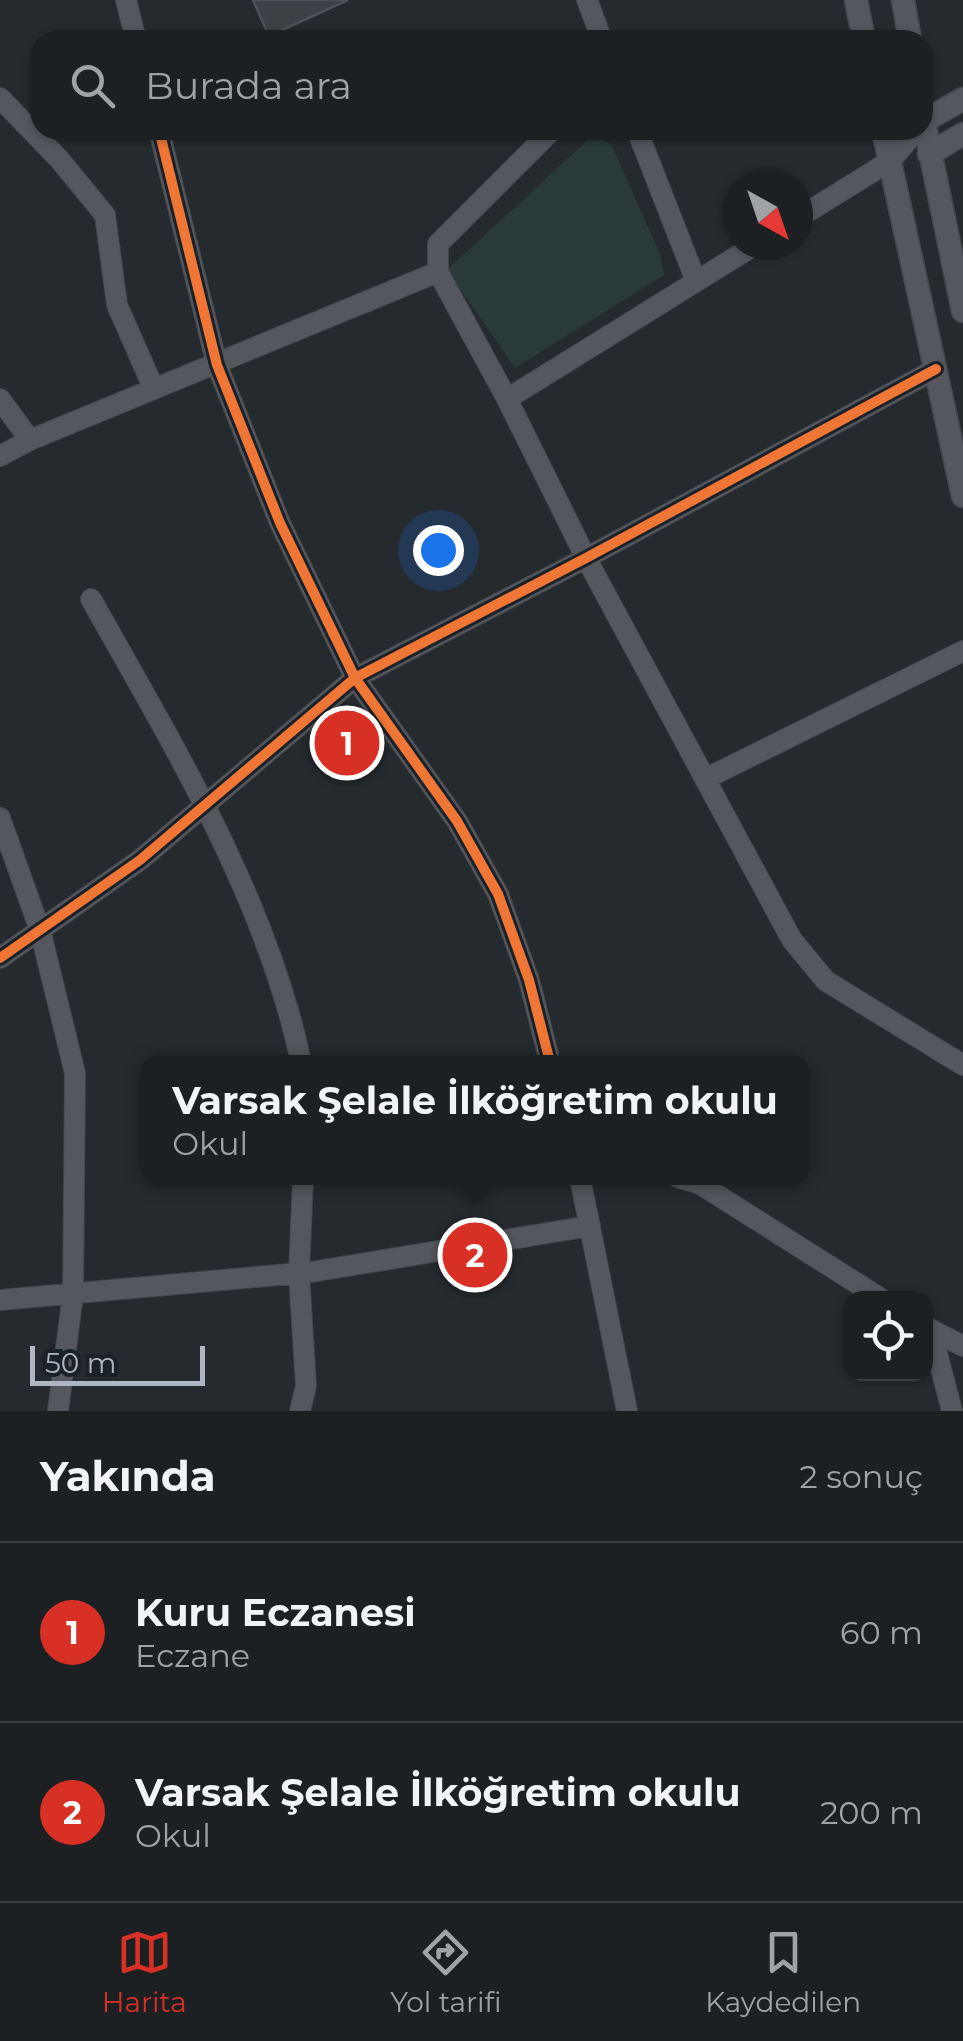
<!DOCTYPE html>
<html lang="tr">
<head>
<meta charset="utf-8">
<style>
	:root { --surface:#1c2023; --page:#292d30; --text:#f1f3f6; --muted:#a0a3a6; --line:#3a3e41; --accent:#d93025 }
	body { margin:0; font-family:Montserrat,sans-serif; background:var(--page); color:var(--text) }
	.controls { position:absolute; right:30px; bottom:30px; display:grid; overflow:hidden; border-radius:20px; box-shadow:0 2px 8px #0004 }
	.controls button { width:90px; height:90px; display:grid; place-items:center; padding:0; border:0; border-bottom:2px solid var(--line); background:var(--surface); color:var(--text); font:50px sans-serif }
	.compass { position:absolute; left:723px; top:170px; width:90px; height:90px; border-radius:50%; background:var(--surface); box-shadow:0 2px 8px #0004; rotate:140deg }
	.scale { position:absolute; left:30px; bottom:25px; width:175px; box-sizing:border-box; padding-left:10px; border:5px solid #aeb6c1; border-top:0; font-size:28px; line-height:35px; white-space:nowrap; color:#aeb6c1; -webkit-text-stroke:8px #1a2129; paint-order:stroke }
	.you { position:absolute; left:438px; top:550px; width:35px; height:35px; margin:-25px; border:8px solid #fff; border-radius:50%; background:#1a73e8; box-shadow:0 0 0 15px #1a73e833 }
	.badge { display:grid; place-items:center; width:65px; height:65px; border-radius:50%; background:var(--accent); color:#fff; font-size:32px; font-weight:700 }
	.pin { position:absolute; translate:-50% -50%; border:5px solid #fff; box-shadow:0 2px 10px #0006 }
	.popup { position:absolute; left:140px; top:1055px; width:670px; height:130px; box-sizing:border-box; display:grid; place-content:center; border-radius:20px; background:var(--surface); filter:drop-shadow(0 2px 8px #0005); font-size:32px; white-space:nowrap; color:var(--muted) }
	.popup b { font-size:38px; color:var(--text) }
	.popup::after { content:''; position:absolute; left:50%; top:100%; margin-left:-20px; border:20px solid transparent; border-top-color:var(--surface) }
	.list { margin:0; padding:0; list-style:none }
	h2 { display:flex; justify-content:space-between; align-items:center; height:130px; margin:0; padding:0 40px; font-size:42px }
	h2 small { font-size:32px; font-weight:400; color:var(--muted) }
	.list li { display:grid; grid-template-columns:65px 1fr auto; gap:30px; align-items:center; box-sizing:border-box; height:180px; padding:0 40px; border-top:2px solid var(--line) }
	.list b { display:block; font-size:38px; white-space:nowrap }
	.list p { margin:0; font-size:32px; white-space:nowrap; color:var(--muted) }
	.list em { font-size:32px; font-style:normal; color:var(--muted) }
	.icon { flex:none; width:55px; height:55px; fill:none; stroke:currentColor; stroke-width:2; stroke-linecap:round; stroke-linejoin:round }
	.map { position:relative; flex:none; width:963px; height:1411px; overflow:hidden }
	.search { position:absolute; background:var(--surface); box-shadow:0 2px 8px #0004; left:30px; right:30px; top:30px; height:110px; display:flex; align-items:center; gap:25px; box-sizing:border-box; padding:0 35px; border-radius:30px; color:var(--muted); font-size:38px }
	.sheet { height:490px; background:var(--surface) }
	nav { display:flex; justify-content:space-around; align-items:center; box-sizing:border-box; height:140px; border-top:2px solid var(--line); background:var(--surface); font-size:28px; color:var(--muted) }
	nav a { display:grid; justify-items:center; gap:5px }
	nav .on { color:var(--accent) }
	.map>svg:first-child { display:block }
</style>
</head>
<body>
<div class="map">
<svg width="963" height="1411" viewBox="0 0 963 1411">
	<rect width="100%" height="100%" fill="#252a2f"/>
	<!-- green -->
	<path fill="#293a39" d="M591,137L611,144L660,254L664,275L515,368L447,270Z"/>
	<!-- building -->
	<path fill="#3d4146" stroke="#4d5157" stroke-width="2.5" d="M253,0H348L269,36Z"/>
	<g fill="none" stroke-linecap="round" stroke-linejoin="round">
		<!-- minor casing -->
		<g stroke="#42464a" stroke-width="22">
			<path id="minor" d="M126,0L136,40
				M587,0L602,40
				M0,98L59,159L105,215L117,305L154,389
				M159,130L217,365L280,523L355,678L457,821L498,894L529,980L550,1062
				M552,130L438,244V272L507,399L755,245
				M637,130L696,281
				M798,218L890,161L917,130
				M0,399L30,440
				M507,399L586,558L792,940L826,981L963,1065
				M0,456L30,440L438,272
				M91,599C173,745 266,897 301,1062
				M705,779L963,651
				M0,818L40,930L75,1073L73,1294L58,1411
				M0,958L140,860L355,678L586,558L936,369
				M580,1178L627,1411
				M679,1178L700,1184L880,1298
				M0,1300L311,1272L590,1226
				M926,1327L963,1346
				M931,1330L952,1411
				M300,1411L306,1386L299,1274L303,1178"/>
		</g>
		<!-- tertiary casing -->
		<g stroke="#42464a" stroke-width="25">
			<path id="tertiary" d="M856,0L864,40
				M903,0L910,40
				M923,117L963,311
				M924,121L963,99
				M883,130L963,496
				M929,154L963,134"/>
		</g>
		<!-- minor -->
		<use href="#minor" stroke="#54585e" stroke-width="20"/>
		<!-- tertiary -->
		<use href="#tertiary" stroke="#54585e" stroke-width="22"/>
		<!-- cycleway casing -->
		<g stroke="#1a2129" stroke-width="16">
			<path id="cycleway" d="M159,130L217,365L280,523L355,678L457,821L498,894L529,980L550,1062
				M0,958L140,860L355,678L586,558L936,369"/>
		</g>
		<!-- cycleway -->
		<use href="#cycleway" stroke="#f07635" stroke-width="10"/>
	</g>
</svg>
<div class="controls">
<button><svg class="icon" aria-label="locate" viewBox="0 0 24 24"><circle cx="12" cy="12" r="6"/><path d="M12 2v4M12 18v4M2 12h4M18 12h4"/></svg></button>
</div>
<svg class="compass" viewBox="-18 -18 36 36"><path d="M0-13l5 13h-10z" fill="#e53935"/><path d="M0 13l5-13h-10z" fill="#a0a3a6"/></svg>
<div class="scale">50 m</div>
<div class="you"></div>
<div class="pin badge" style="left:347px;top:743px">1</div>
<div class="pin badge" style="left:475px;top:1255px">2</div>
<div class="popup"><b>Varsak Şelale İlköğretim okulu</b>Okul</div>
<div class="search"><svg class="icon" aria-label="search" viewBox="0 0 24 24"><circle cx="10" cy="10" r="6"/><path d="M15 15l6 6"/></svg>Burada ara</div>
</div>
<section class="sheet">
<h2>Yakında<small>2 sonuç</small></h2>
<ul class="list">
<li><span class="badge">1</span><div><b>Kuru Eczanesi</b><p>Eczane</p></div><em>60 m</em></li>
<li><span class="badge">2</span><div><b>Varsak Şelale İlköğretim okulu</b><p>Okul</p></div><em>200 m</em></li>
</ul>
</section>
<nav>
<a class="on"><svg class="icon" aria-label="map" viewBox="0 0 24 24"><path d="M3 6l6-2 6 2 6-2v14l-6 2-6-2-6 2zM9 4v14M15 6v14"/></svg>Harita</a>
<a><svg class="icon" aria-label="directions" viewBox="0 0 24 24"><path d="M12 3l9 9-9 9-9-9zM9 14v-3h6M13 9l2 2-2 2"/></svg>Yol tarifi</a>
<a><svg class="icon" aria-label="saved" viewBox="0 0 24 24"><path d="M7 4h10v16l-5-4-5 4z"/></svg>Kaydedilen</a>
</nav>
</body>
</html>
